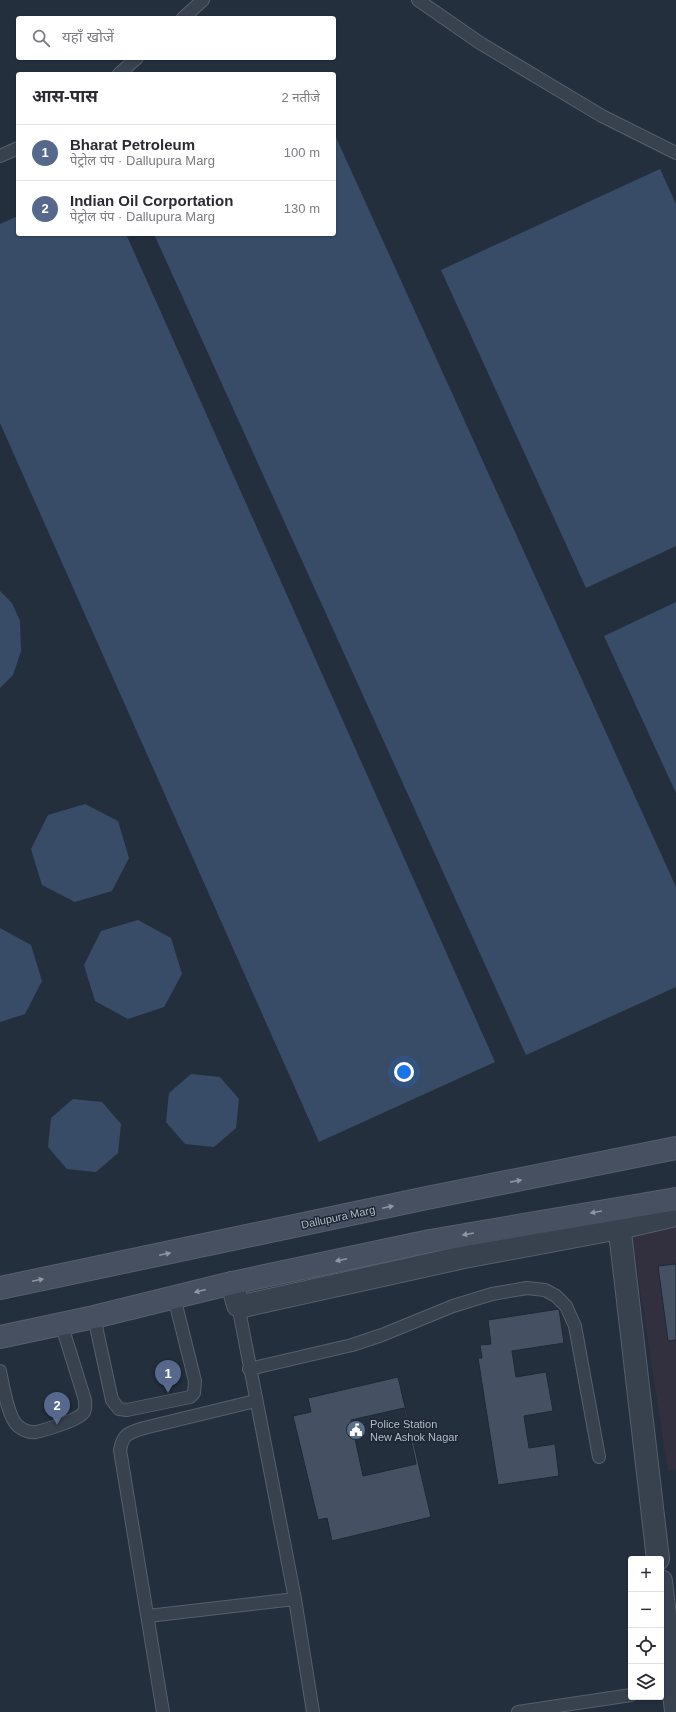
<!DOCTYPE html>
<html lang="hi">
<head>
<meta charset="utf-8">
<style>
	:root { --surface:#fff; --page:#f7f7f7; --text:#2b2b33; --muted:#7c7c81; --line:#e1e1e2; --accent:#56698c }
	body { margin:0; font-family:Arial,"Noto Sans Devanagari",sans-serif; background:var(--page); color:var(--text) }
	.controls { position:absolute; right:12px; bottom:12px; display:grid; overflow:hidden; border-radius:4px; box-shadow:0 1px 3px #0004 }
	.controls button { width:36px; height:36px; display:grid; place-items:center; padding:0; border:0; border-bottom:1px solid var(--line); background:var(--surface); color:var(--text); font:20px sans-serif }
	.you { position:absolute; left:404px; top:1072px; width:14px; height:14px; margin:-10px; border:3px solid #fff; border-radius:50%; background:#1a73e8; box-shadow:0 0 0 6px #1a73e833 }
	.badge { display:grid; place-items:center; width:26px; height:26px; border-radius:50%; background:var(--accent); color:#fff; font-size:13px; font-weight:700 }
	.pin { position:absolute; translate:-50% -33px; filter:drop-shadow(0 1px 2px #0008) }
	.pin::after { content:''; position:absolute; top:21px; width:14px; height:12px; background:inherit; clip-path:polygon(0 0,100% 0,50% 100%) }
	.list { margin:0; padding:0; list-style:none }
	h2 { display:flex; justify-content:space-between; align-items:center; height:52px; margin:0; padding:0 16px; font-size:17px }
	h2 small { font-size:13px; font-weight:400; color:var(--muted) }
	.list li { display:grid; grid-template-columns:26px 1fr auto; gap:12px; align-items:center; box-sizing:border-box; height:56px; padding:0 16px; border-top:1px solid var(--line) }
	.list b { display:block; font-size:15px; white-space:nowrap }
	.list p { margin:0; font-size:13px; white-space:nowrap; color:var(--muted) }
	.list em { font-size:13px; font-style:normal; color:var(--muted) }
	.icon { flex:none; width:22px; height:22px; fill:none; stroke:currentColor; stroke-width:2; stroke-linecap:round; stroke-linejoin:round }
	.map { position:relative; flex:none; width:676px; height:1712px; overflow:hidden }
	.search { position:absolute; background:var(--surface); box-shadow:0 1px 3px #0004; left:16px; top:16px; width:320px; height:44px; display:flex; align-items:center; gap:10px; box-sizing:border-box; padding:0 14px; border-radius:4px; color:var(--muted); font-size:15px }
	.panel { position:absolute; background:var(--surface); box-shadow:0 1px 3px #0004; left:16px; top:72px; width:320px; height:164px; border-radius:4px }
	.map>svg:first-child { display:block }
</style>
</head>
<body>
<div class="map">
<svg width="676" height="1712" viewBox="0 0 676 1712">
	<rect width="100%" height="100%" fill="#242f3e"/>
	<!-- medical -->
	<path fill="#32303f" d="M676,1226V1470L668,1471L632,1237Z"/>
	<!-- water -->
	<path fill="#394c67" d="M334,133L676,887V987L526,1055L154,234H334Z
		M660,169L676,204V546L586,588L441,270Z
		M18,216V234H126L495,1062L319,1142L0,423V224Z
		M0,591L12,603L20,621L21,651L13,675L0,688Z
		M676,602V793L604,636Z
		M85,804L118,821L129,858L112,891L75,902L42,885L31,849L48,815Z
		M138,920L171,938L182,974L164,1007L128,1019L95,1001L84,965L101,931Z
		M0,928L31,945L42,981L25,1014L0,1022Z
		M191,1074L220,1077L239,1099L236,1128L214,1147L185,1144L166,1122L169,1093Z
		M73,1099L102,1102L121,1124L118,1153L96,1172L67,1169L48,1147L51,1118Z"/>
	<!-- building -->
	<path fill="#455162" stroke="#1f2835" fill-rule="evenodd" d="M676,1264V1340L668,1341L658,1266Z
		M559,1309L564,1343L512,1351L516,1377L546,1372L553,1411L524,1416L529,1448L555,1444L559,1476L498,1485L478,1358H482L480,1345L491,1344L488,1320Z
		M398,1377L431,1517L332,1541L327,1518L318,1520L293,1416L311,1412L308,1398ZM404,1408L416,1464L363,1476L351,1420Z"/>
	<g fill="none" stroke-linecap="round" stroke-linejoin="round">
		<!-- lane casing -->
		<g stroke="#565f6c" stroke-width="14">
			<path id="lane" d="M418,0L480,43L602,116L676,153
				M183,18L203,0
				M119,74L137,58
				M0,156L18,148
				M238,1305L295,1599L313,1712
				M94,1317L112,1400L119,1409L127,1410L190,1397L194,1393L195,1381L174,1297
				M249,1369L352,1345L382,1335L453,1306L492,1294L527,1288L545,1290L556,1296L566,1306L575,1326L599,1457
				M0,1371C3,1385 8,1418 18,1426C23,1430 29,1433 36,1432C45,1430 79,1420 84,1412C86,1408 85,1404 85,1400L61,1323
				M148,1616L295,1599
				M163,1712L120,1450C123,1434 128,1433 144,1428L255,1401
				M518,1712L631,1695"/>
		</g>
		<!-- street casing -->
		<g stroke="#565f6c" stroke-width="24">
			<path id="street" d="M618,1215L658,1559
				M232,1283L238,1305L243,1306L464,1257L619,1228L676,1215
				M661,1581L676,1711"/>
		</g>
		<!-- secondary casing -->
		<g stroke="#565f6c" stroke-width="24">
			<path id="secondary" d="M0,1288L422,1199L676,1148
				M0,1337L94,1317L232,1283L430,1241L676,1199"/>
		</g>
		<!-- lane -->
		<use href="#lane" stroke="#38414e" stroke-width="12"/>
		<!-- street -->
		<use href="#street" stroke="#38414e" stroke-width="22"/>
		<!-- secondary -->
		<use href="#secondary" stroke="#465061" stroke-width="22"/>
	</g>
	<!-- one-way arrows -->
	<defs><path id="oneway-solid" d="M-6-.8H1V-3.2L6.5 0L1 3.2V.8H-6Z"/></defs>
	<g fill="#8e96a5">
		<use href="#oneway-solid" transform="translate(516 1181) rotate(-11)"/>
		<use href="#oneway-solid" transform="translate(388 1207) rotate(-12)"/>
		<use href="#oneway-solid" transform="translate(596 1212) rotate(170)"/>
		<use href="#oneway-solid" transform="translate(468 1234) rotate(170)"/>
		<use href="#oneway-solid" transform="translate(165 1254) rotate(-12)"/>
		<use href="#oneway-solid" transform="translate(341 1260) rotate(168)"/>
		<use href="#oneway-solid" transform="translate(38 1280) rotate(-12)"/>
		<use href="#oneway-solid" transform="translate(200 1291) rotate(166)"/>
	</g>
	<!-- icons -->
	<defs>
		<g id="civic-disc" transform="scale(1)"><circle r="9.5" fill="#5c6f8a" stroke="#1d2633"/><path d="M-.6-6.5H3V-4.5H.6V-3L4-1V1h2V6H-6V1h2V-1L-.6-3ZM-1.2 2.5V6h2.4V2.5Z" fill="#fff"/></g>
	</defs>
	<g fill-rule="evenodd">
		<use href="#civic-disc" x="356" y="1430"/>
	</g>
	<g text-anchor="middle" stroke-width="3" stroke-linejoin="round" paint-order="stroke">
		<!-- street labels -->
		<g font-size="11" fill="#b4bcc9" stroke="#1d2633">
			<text transform="translate(338 1217) rotate(-12)" y="4">Dallupura Marg</text>
		</g>
		<!-- poi labels -->
		<g font-size="11" fill="#b4bcc9" stroke="#1d2633" text-anchor="start">
			<text x="370" y="1428">Police Station<tspan x="370" dy="13">New Ashok Nagar</tspan></text>
		</g>
	</g>
</svg>
<div class="controls">
<button>+</button>
<button>−</button>
<button><svg class="icon" aria-label="locate" viewBox="0 0 24 24"><circle cx="12" cy="12" r="6"/><path d="M12 2v4M12 18v4M2 12h4M18 12h4"/></svg></button>
<button><svg class="icon" aria-label="layers" viewBox="0 0 24 24"><path d="M12 4l9 5-9 5-9-5zM3 14l9 5 9-5"/></svg></button>
</div>
<div class="you"></div>
<div class="pin badge" style="left:168px;top:1393px">1</div>
<div class="pin badge" style="left:57px;top:1425px">2</div>
<div class="search"><svg class="icon" aria-label="search" viewBox="0 0 24 24"><circle cx="10" cy="10" r="6"/><path d="M15 15l6 6"/></svg>यहाँ खोजें</div>
<section class="panel">
<h2>आस-पास<small>2 नतीजे</small></h2>
<ul class="list">
<li><span class="badge">1</span><div><b>Bharat Petroleum</b><p>पेट्रोल पंप · Dallupura Marg</p></div><em>100 m</em></li>
<li><span class="badge">2</span><div><b>Indian Oil Corportation</b><p>पेट्रोल पंप · Dallupura Marg</p></div><em>130 m</em></li>
</ul>
</section>
</div>
</body>
</html>
